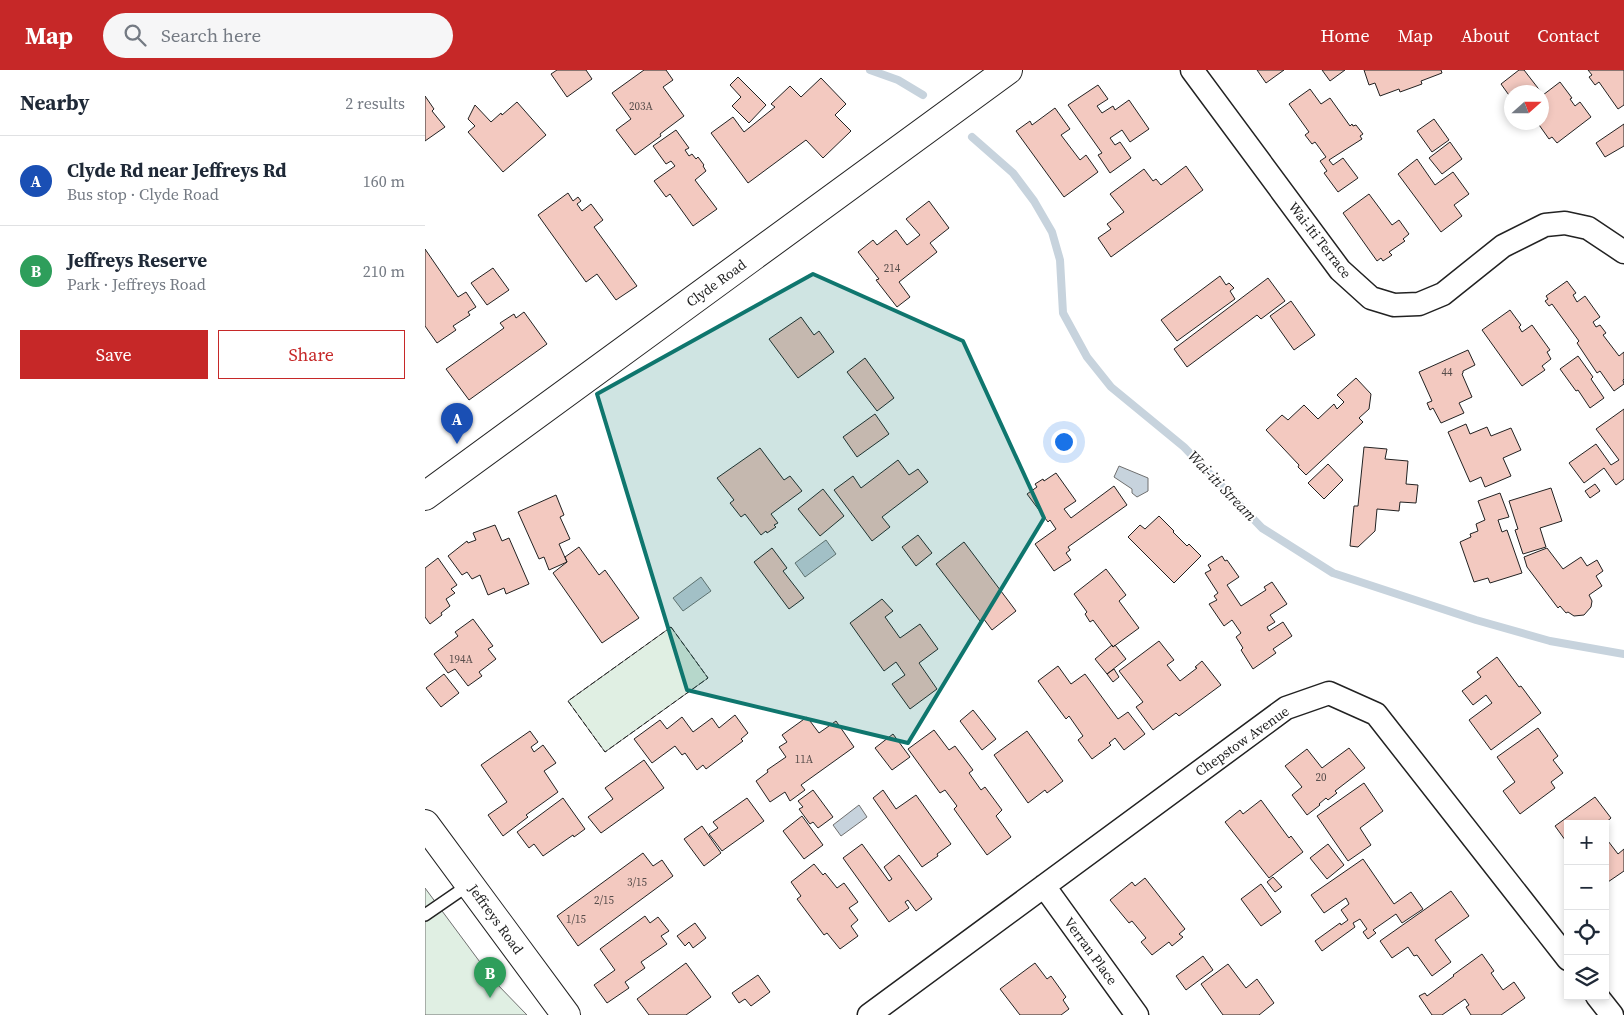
<!DOCTYPE html>
<html lang="en">
<head>
<meta charset="utf-8">
<style>
	:root { --surface:#fff; --page:#f6f6f7; --text:#1f2937; --muted:#747a83; --line:#e0e1e3; --accent:#c62828 }
	body { margin:0; font-family:"Source Serif 4",serif; background:var(--page); color:var(--text) }
	.controls { position:absolute; right:15px; bottom:15px; display:grid; overflow:hidden; border-radius:0px; box-shadow:0 2px 8px #0003 }
	.controls button { width:45px; height:45px; display:grid; place-items:center; padding:0; border:0; border-bottom:1px solid var(--line); background:var(--surface); color:var(--text); font:25px sans-serif }
	.compass { position:absolute; left:1079px; top:15px; width:45px; height:45px; border-radius:50%; background:var(--surface); box-shadow:0 2px 8px #0003; rotate:69deg }
	.you { position:absolute; left:638px; top:371px; width:18px; height:18px; margin:-12px; border:4px solid #fff; border-radius:50%; background:#1a73e8; box-shadow:0 0 0 8px #1a73e833 }
	.badge { display:grid; place-items:center; width:32px; height:32px; border-radius:50%; background:var(--accent); color:#fff; font-size:16px; font-weight:700 }
	.pin { position:absolute; translate:-50% -41px; filter:drop-shadow(0 1px 2px #0008) }
	.pin::after { content:''; position:absolute; top:26px; width:18px; height:15px; background:inherit; clip-path:polygon(0 0,100% 0,50% 100%) }
	.list { margin:0; padding:0; list-style:none }
	h2 { display:flex; justify-content:space-between; align-items:center; height:65px; margin:0; padding:0 20px; font-size:21px }
	h2 small { font-size:16px; font-weight:400; color:var(--muted) }
	.list li { display:grid; grid-template-columns:32px 1fr auto; gap:15px; align-items:center; box-sizing:border-box; height:90px; padding:0 20px; border-top:1px solid var(--line) }
	.list b { display:block; font-size:19px; white-space:nowrap }
	.list p { margin:0; font-size:16px; white-space:nowrap; color:var(--muted) }
	.list em { font-size:16px; font-style:normal; color:var(--muted) }
	.actions { display:flex; gap:10px; padding:15px 20px }
	.actions a { flex:1; padding:11px 0; border:1px solid var(--accent); border-radius:0px; text-align:center; font-size:18px; color:var(--accent) }
	.actions .main { background:var(--accent); color:#fff }
	.icon { flex:none; width:28px; height:28px; fill:none; stroke:currentColor; stroke-width:2; stroke-linecap:round; stroke-linejoin:round }
	.map { position:relative; flex:none; width:1199px; height:945px; overflow:hidden }
	header { display:flex; align-items:center; gap:30px; box-sizing:border-box; height:70px; padding:0 25px; background:var(--accent); color:#fff }
	header strong { font-size:24px }
	nav { display:flex; gap:28px; margin-inline-start:auto; font-size:18px }
	.search { width:350px; height:45px; background:var(--page); display:flex; align-items:center; gap:12px; box-sizing:border-box; padding:0 18px; border-radius:28px; color:var(--muted); font-size:19px }
	main { display:flex }
	aside { flex:1; background:var(--surface) }
	.map>svg:first-child { display:block }
</style>
</head>
<body>
<header>
<strong>Map</strong>
<div class="search"><svg class="icon" aria-label="search" viewBox="0 0 24 24"><circle cx="10" cy="10" r="6"/><path d="M15 15l6 6"/></svg>Search here</div>
<nav><a>Home</a><a>Map</a><a>About</a><a>Contact</a></nav>
</header>
<main>
<aside>
<h2>Nearby<small>2 results</small></h2>
<ul class="list">
<li><span class="badge" style="background:#1a4fb4">A</span><div><b>Clyde Rd near Jeffreys Rd</b><p>Bus stop · Clyde Road</p></div><em>160 m</em></li>
<li><span class="badge" style="background:#2e9e5b">B</span><div><b>Jeffreys Reserve</b><p>Park · Jeffreys Road</p></div><em>210 m</em></li>
</ul>
<div class="actions"><a class="main">Save</a><a>Share</a></div>
</aside>
<div class="map">
<svg width="1199" height="945" viewBox="0 0 1199 945">
	<rect width="100%" height="100%" fill="#fff"/>
	<!-- green -->
	<path fill="#e0efe3" stroke="#6f6f6f" d="M246,557L283,608L180,682L143,631Z
		M0,818L69,911L102,945H0Z"/>
	<!-- water -->
	<path fill="#c7d3dd" stroke="#6f6f6f" d="M694,396L723,408V421L712,427L707,423V419L689,407Z
		M401,470L411,484L380,507L370,493Z
		M276,507L286,521L258,541L248,528Z
		M434,735L442,747L416,766L408,755Z"/>
	<g fill="none" stroke-linecap="round" stroke-linejoin="round">
		<!-- stream -->
		<path stroke="#c7d3dd" stroke-width="8" d="M445,0L473,10L498,25
			M547,67L588,103L609,131L627,162L635,190L638,243L662,287L686,317L759,377L837,458L908,503L1051,550L1125,571L1199,584"/>
	</g>
	<!-- building -->
	<path fill="#f3c9c0" stroke="#222" d="M132,0H161L167,9L142,27L126,4Z
		M219,0H241L248,10L238,17L259,46L235,64L236,66L210,85L191,60L206,49L187,23Z
		M832,0H859L841,13Z
		M897,0H920L905,11Z
		M939,0H1016L1017,3L996,11L997,14L975,22L974,19L955,26L950,13L944,15Z
		M1094,0H1099L1116,22H1086V28L1076,14Z
		M1163,0H1199V35L1193,39L1174,12L1170,15L1164,7L1167,5Z
		M313,7L341,35L324,53L307,36L316,27L305,15Z
		M396,8L421,34L410,45L426,61L398,88L381,70L323,113L286,63L308,47L319,62L350,37L346,34L365,16L376,27Z
		M1135,12L1147,28L1145,29L1150,36L1155,32L1166,47L1132,73L1127,67L1124,69L1112,52H1116V23L1118,25Z
		M673,15L683,29L672,36L677,43L688,36L690,40L704,30L724,59L705,72L697,60L685,68L690,75L695,72L706,88L685,103L673,85L677,83L643,35Z
		M885,19L896,34L905,28L925,56L927,54L928,56L931,55L938,64L935,66L937,69L904,90L908,95L918,88L933,108L913,122L899,103L902,101L895,91L901,87L890,72L887,74L880,65L884,62L864,34Z
		M0,26L9,39L7,41L20,57L0,71Z
		M92,32L121,65L78,102L43,62L50,56L43,49L50,35L66,52L76,43L77,45Z
		M630,38L645,59L636,65L655,90L661,85L673,102L639,127L591,61L605,51L607,55Z
		M1009,49L1024,70L1007,82L992,61Z
		M1199,54V76L1180,87L1171,73Z
		M251,60L264,78L260,80L264,86L267,84L271,89L273,87L279,95L278,96L281,101L270,110L292,139L268,156L245,124L241,127L229,111L250,96L246,91L241,94L228,76Z
		M1025,72L1037,89L1017,104L1004,88Z
		M992,89L1010,115L1028,102L1044,124L1029,135L1037,146L1016,162L973,104Z
		M761,96L778,120L686,187L673,168L686,159L682,154L699,142L685,124L719,99L728,111L731,109L736,115Z
		M143,123L148,131L153,127L156,131L152,134L157,141L166,134L178,150L169,157L212,216L191,230L172,204L161,212L113,145Z
		M944,124L967,155L974,150L984,164L978,169L980,171L964,182L967,185L958,191L956,188L952,191L918,143Z
		M504,131L524,158L505,173L512,182L474,212L485,227L472,237L451,210L454,209L433,182L448,170L452,175L471,160L482,175L495,165L481,149Z
		M0,179L33,227L41,222L51,237L43,242L45,245L28,256L31,260L12,273L0,256Z
		M68,198L84,220L62,235L46,213Z
		M795,206L801,215L804,213L809,218L805,221L810,229L752,271L736,250Z
		M843,208L860,231L836,249L832,245L762,297L749,279Z
		M1142,211L1151,223L1148,225L1152,232L1160,226L1175,247L1168,252L1171,257L1175,255L1181,263L1178,265L1194,286L1199,282V309L1198,310L1199,314L1189,321L1175,301L1172,303L1152,273L1154,271L1127,234L1124,236L1120,231L1123,229L1121,226Z
		M866,231L890,265L869,280L845,246Z
		M1085,240L1096,255L1094,257L1097,262L1107,255L1125,280L1122,282L1126,289L1117,296L1120,300L1097,316L1057,260Z
		M99,242L122,274L44,330L21,299L79,258L75,253L89,244L91,248Z
		M376,247L389,265L394,261L409,282L373,308L344,269Z
		M1043,280L1050,295L1038,301V303L1037,304L1047,327L1034,333L1039,343L1016,353L1008,338L1005,340L1002,333L1007,331L994,302Z
		M1153,286L1168,307L1166,309L1179,328L1165,338L1153,320L1151,321L1135,299Z
		M440,288L469,328L452,341L422,302Z
		M931,308L946,324L944,339L934,348L938,352L881,405L873,397L874,395L841,360L857,345L863,350L879,335L893,349L909,334L912,339L919,332L912,325Z
		M1199,339V409L1191,415L1179,398L1159,413L1144,393L1171,374L1186,395L1194,390L1171,359Z
		M450,344L464,364L432,387L418,367Z
		M1041,354L1045,364L1062,357L1066,366L1086,358L1096,380L1078,388L1086,406L1060,417L1056,407L1045,412L1023,362Z
		M939,377L962,379L960,389L983,391L981,414L993,415L991,433L975,432L974,441L952,439L950,461L933,477L925,476L929,436H933Z
		M335,378L359,410L365,406L377,421L346,444L353,453L349,455L351,457L342,463L341,461L336,465L320,444L316,447L305,433L309,430L292,408Z
		M473,390L484,405L493,399L503,412L457,447L465,457L447,471L409,420L428,406L436,418Z
		M903,394L918,410L899,429L883,413Z
		M631,403L651,431L639,439L646,448L689,416L702,435L643,477L645,480L641,483L646,490L629,501L610,474L631,459L625,450L623,452L602,424L612,417L610,414L618,409L619,411Z
		M1170,414L1175,421L1165,428L1160,421Z
		M1126,418L1137,451L1115,458L1121,477L1098,484L1090,460L1093,459L1084,431Z
		M398,419L419,446L395,466L373,439Z
		M1075,423L1084,447L1073,450L1077,462L1082,460L1097,503L1065,513L1063,508L1049,512L1035,472L1046,467L1045,464L1053,461L1051,454L1060,450L1053,431Z
		M131,425L139,445L135,447L145,469L134,474L142,492L124,500L119,487L114,489L93,442Z
		M734,446L749,461L748,462L762,476L764,474L776,486L749,513L703,467L715,455L720,459Z
		M70,455L77,471L84,468L104,514L81,524L79,518L63,525L55,505L47,509L42,502L37,505L23,486L42,471L43,473L51,470L48,463Z
		M493,465L507,483L491,496L477,477Z
		M539,472L591,541L567,560L558,548L555,551L511,494Z
		M154,477L174,505L180,500L214,548L177,573L128,503L142,492L140,487Z
		M347,478L362,498L358,501L379,528L364,539L329,492Z
		M1122,478L1138,499L1156,487L1162,496L1172,490L1178,501L1171,506L1177,516L1164,525L1167,531L1166,537L1159,545L1149,546L1143,542L1141,543L1135,536L1133,538L1102,497L1099,487Z
		M797,486L800,491L802,490L814,507L802,515L816,536L841,520L839,517L847,512L862,534L845,545L850,552L842,557L844,561L858,552L867,566L848,579L851,583L828,599L816,580L818,578L811,567L816,563L807,550L799,556L784,534L792,530L789,526L793,523L780,503L786,500L783,495Z
		M13,488L32,515L26,519L30,523L21,529L25,536L16,543L17,545L5,554L0,547V498Z
		M681,499L701,525L694,531L714,558L688,577L668,550L665,552L660,544L662,542L649,524Z
		M457,529L468,541L460,547L475,568L495,554L513,579L494,593L512,619L485,639L467,614L480,605L471,592L459,601L425,553Z
		M48,549L68,576L63,579L71,589L54,602L57,606L43,616L30,599L23,603L9,584L33,566L30,562Z
		M734,571L749,590L742,595L755,611L772,598L770,597L777,591L796,615L754,646L751,643L728,660L711,637L718,632L694,601Z
		M687,575L688,577L690,575L701,589L682,604L670,589Z
		M1072,587L1094,617L1096,616L1116,643L1066,680L1044,650L1067,633L1061,625L1048,635L1037,621L1056,607L1052,602Z
		M633,596L646,614L660,604L693,649L703,642L720,664L699,680L690,668L684,673L686,675L667,689L653,670L658,666L644,646L641,649L613,611Z
		M689,599L694,607L688,612L682,604Z
		M19,604L34,623L16,637L1,618Z
		M548,640L571,669L557,680L535,651Z
		M310,645L323,663L316,669L318,671L281,699L278,695L272,700L260,683L257,685L250,676L227,693L209,669L235,650L242,659L257,647L268,662L287,648L294,658Z
		M382,647L394,663L411,651L429,677L376,715L380,720L365,731L360,722L345,732L331,711L343,702L342,700L361,687L354,677L362,672L357,665Z
		M1113,658L1133,686L1128,690L1138,703L1126,712L1130,718L1095,744L1078,721L1090,712L1072,687Z
		M509,660L524,680L530,676L548,700L544,703L556,720L560,717L577,740L571,746L586,767L562,785L529,739L532,736L520,720L515,723L483,679Z
		M105,661L113,672L106,677L109,682L118,675L131,693L119,701L133,722L101,745L103,747L78,766L63,745L82,732L56,695Z
		M602,661L638,711L622,723L620,720L603,733L569,685Z
		M468,664L485,687L467,700L450,678Z
		M924,678L940,698L910,721L912,723L903,730L901,728L894,734L895,735L882,745L867,725L877,717L860,696L882,679L897,698Z
		M219,690L239,718L176,763L163,747L188,729L180,718Z
		M939,713L958,741L935,758L946,775L923,791L892,746Z
		M388,720L408,747L393,758L388,752L385,754L374,739L378,737L373,731Z
		M458,720L471,739L491,725L526,774L512,784L513,786L497,797L448,728Z
		M1170,727L1186,748L1179,754H1143V774L1130,756Z
		M138,728L160,759L149,767L148,765L118,786L109,774L104,778L92,762Z
		M322,728L339,751L297,781L284,764L293,758L288,752Z
		M836,730L864,768L866,766L878,782L844,808L800,752L815,740L818,744Z
		M377,746L398,775L379,789L358,761Z
		M277,756L296,783L279,796L259,769Z
		M1180,767L1193,784L1199,779V801L1180,814Z
		M437,774L464,811L467,809L459,797L474,785L507,829L491,841L483,830L480,832L484,838L464,852L418,788Z
		M903,774L919,795L902,809L885,788Z
		M218,783L228,796L237,790L248,806L153,876L132,846Z
		M938,789L969,834L986,822L998,839L977,853L971,844L948,860L951,863L943,869L938,862L942,859L935,849L928,853L930,857L897,881L890,871L915,853L916,855L923,850L916,840L924,834L921,828L899,843L886,825Z
		M389,794L398,805L400,803L412,818L419,813L433,832L424,838L433,850L426,856L433,866L415,879L402,863L399,865L372,829L376,826L366,812Z
		M848,807L857,817L850,822L842,812Z
		M720,808L760,859L754,864L758,867L747,876L744,872L727,885L716,872L721,868L707,851L704,853L685,830L707,812L710,816Z
		M836,814L856,842L836,856L816,829Z
		M1026,821L1044,846L1010,870L1026,892L1007,906L992,885L989,886L983,877L967,888L955,871Z
		M220,846L225,853L233,847L244,861L236,866L242,874L216,892L220,898L200,912L204,918L182,933L169,915L190,900L175,879Z
		M270,853L281,868L268,878L264,872L260,876L252,866Z
		M1057,884L1069,901L1066,903L1078,920L1089,912L1100,928L1076,945H1046L1041,937L1044,935L1040,929L1017,945H1007L994,926L1000,923L1002,926L1029,906L1028,905Z
		M778,886L788,900L761,920L751,906Z
		M261,893L286,927L261,945H224L212,929Z
		M610,893L622,909L626,906L641,927L638,930L644,939L636,945H595L575,919Z
		M803,894L821,918L832,909L849,933L834,945H798L776,914Z
		M333,905L345,922L326,936L320,929L314,933L307,923Z"/>
	<g fill="none" stroke-linecap="round" stroke-linejoin="round">
		<!-- lane casing -->
		<g stroke="#222" stroke-width="14">
			<path id="lane" d="M0,845L45,814"/>
		</g>
		<!-- street casing -->
		<g stroke="#222" stroke-width="25">
			<path id="street" d="M767,0L915,200L946,228L969,235L994,234L1018,224L1078,176L1120,155L1140,153L1163,158L1199,182
				M619,816L712,945
				M1172,926L1187,945
				M444,945L861,638L904,623L951,644L1143,889"/>
		</g>
		<!-- secondary casing -->
		<g stroke="#222" stroke-width="30">
			<path id="secondary" d="M0,426L583,0
				M0,754L141,945"/>
		</g>
		<!-- lane -->
		<use href="#lane" stroke="#fff" stroke-width="11"/>
		<!-- street -->
		<use href="#street" stroke="#fff" stroke-width="22"/>
		<!-- secondary -->
		<use href="#secondary" stroke="#fff" stroke-width="28"/>
		<!-- fence -->
		<path stroke="#222" stroke-width="1" stroke-dasharray="6 2.5" stroke-linecap="butt" d="M246,557L283,608L180,682L143,631Z"/>
	</g>
	<!-- marked area -->
	<path fill="#0f766e" fill-opacity="0.2" stroke="#0f766e" stroke-width="4" stroke-linejoin="round" d="M388,204L538,271L619,448L483,673L262,620L172,324Z"/>
	<g text-anchor="middle" stroke-width="4" stroke-linejoin="round" paint-order="stroke">
		<!-- number labels -->
		<g font-size="11" fill="#564c4a">
			<text x="216" y="40">203A</text>
			<text x="467" y="202">214</text>
			<text x="1022" y="306">44</text>
			<text x="36" y="593">194A</text>
			<text x="379" y="693">11A</text>
			<text x="896" y="711">20</text>
			<text x="212" y="816">3/15</text>
			<text x="179" y="834">2/15</text>
			<text x="151" y="853">1/15</text>
		</g>
		<!-- street labels -->
		<g font-size="14" fill="#222" stroke="#fff">
			<text transform="translate(895 170) rotate(52)" y="5">Wai-Iti Terrace</text>
			<text transform="translate(291 213) rotate(-36)" y="5">Clyde Road</text>
			<text transform="translate(817 671) rotate(-35)" y="5">Chepstow Avenue</text>
			<text transform="translate(71 849) rotate(54)" y="5">Jeffreys Road</text>
			<text transform="translate(666 881) rotate(54)" y="5">Verran Place</text>
		</g>
		<!-- water labels -->
		<g font-size="15" font-style="italic" fill="#222" stroke="#fff">
			<text transform="translate(797 416) rotate(46)" y="5">Wai-iti Stream</text>
		</g>
	</g>
</svg>
<div class="controls">
<button>+</button>
<button>−</button>
<button><svg class="icon" aria-label="locate" viewBox="0 0 24 24"><circle cx="12" cy="12" r="6"/><path d="M12 2v4M12 18v4M2 12h4M18 12h4"/></svg></button>
<button><svg class="icon" aria-label="layers" viewBox="0 0 24 24"><path d="M12 4l9 5-9 5-9-5zM3 14l9 5 9-5"/></svg></button>
</div>
<svg class="compass" viewBox="-18 -18 36 36"><path d="M0-13l5 13h-10z" fill="#e53935"/><path d="M0 13l5-13h-10z" fill="#747a83"/></svg>
<div class="you"></div>
<div class="pin badge" style="left:32px;top:374px;background:#1a4fb4">A</div>
<div class="pin badge" style="left:65px;top:928px;background:#2e9e5b">B</div>
</div>
</main>
</body>
</html>
